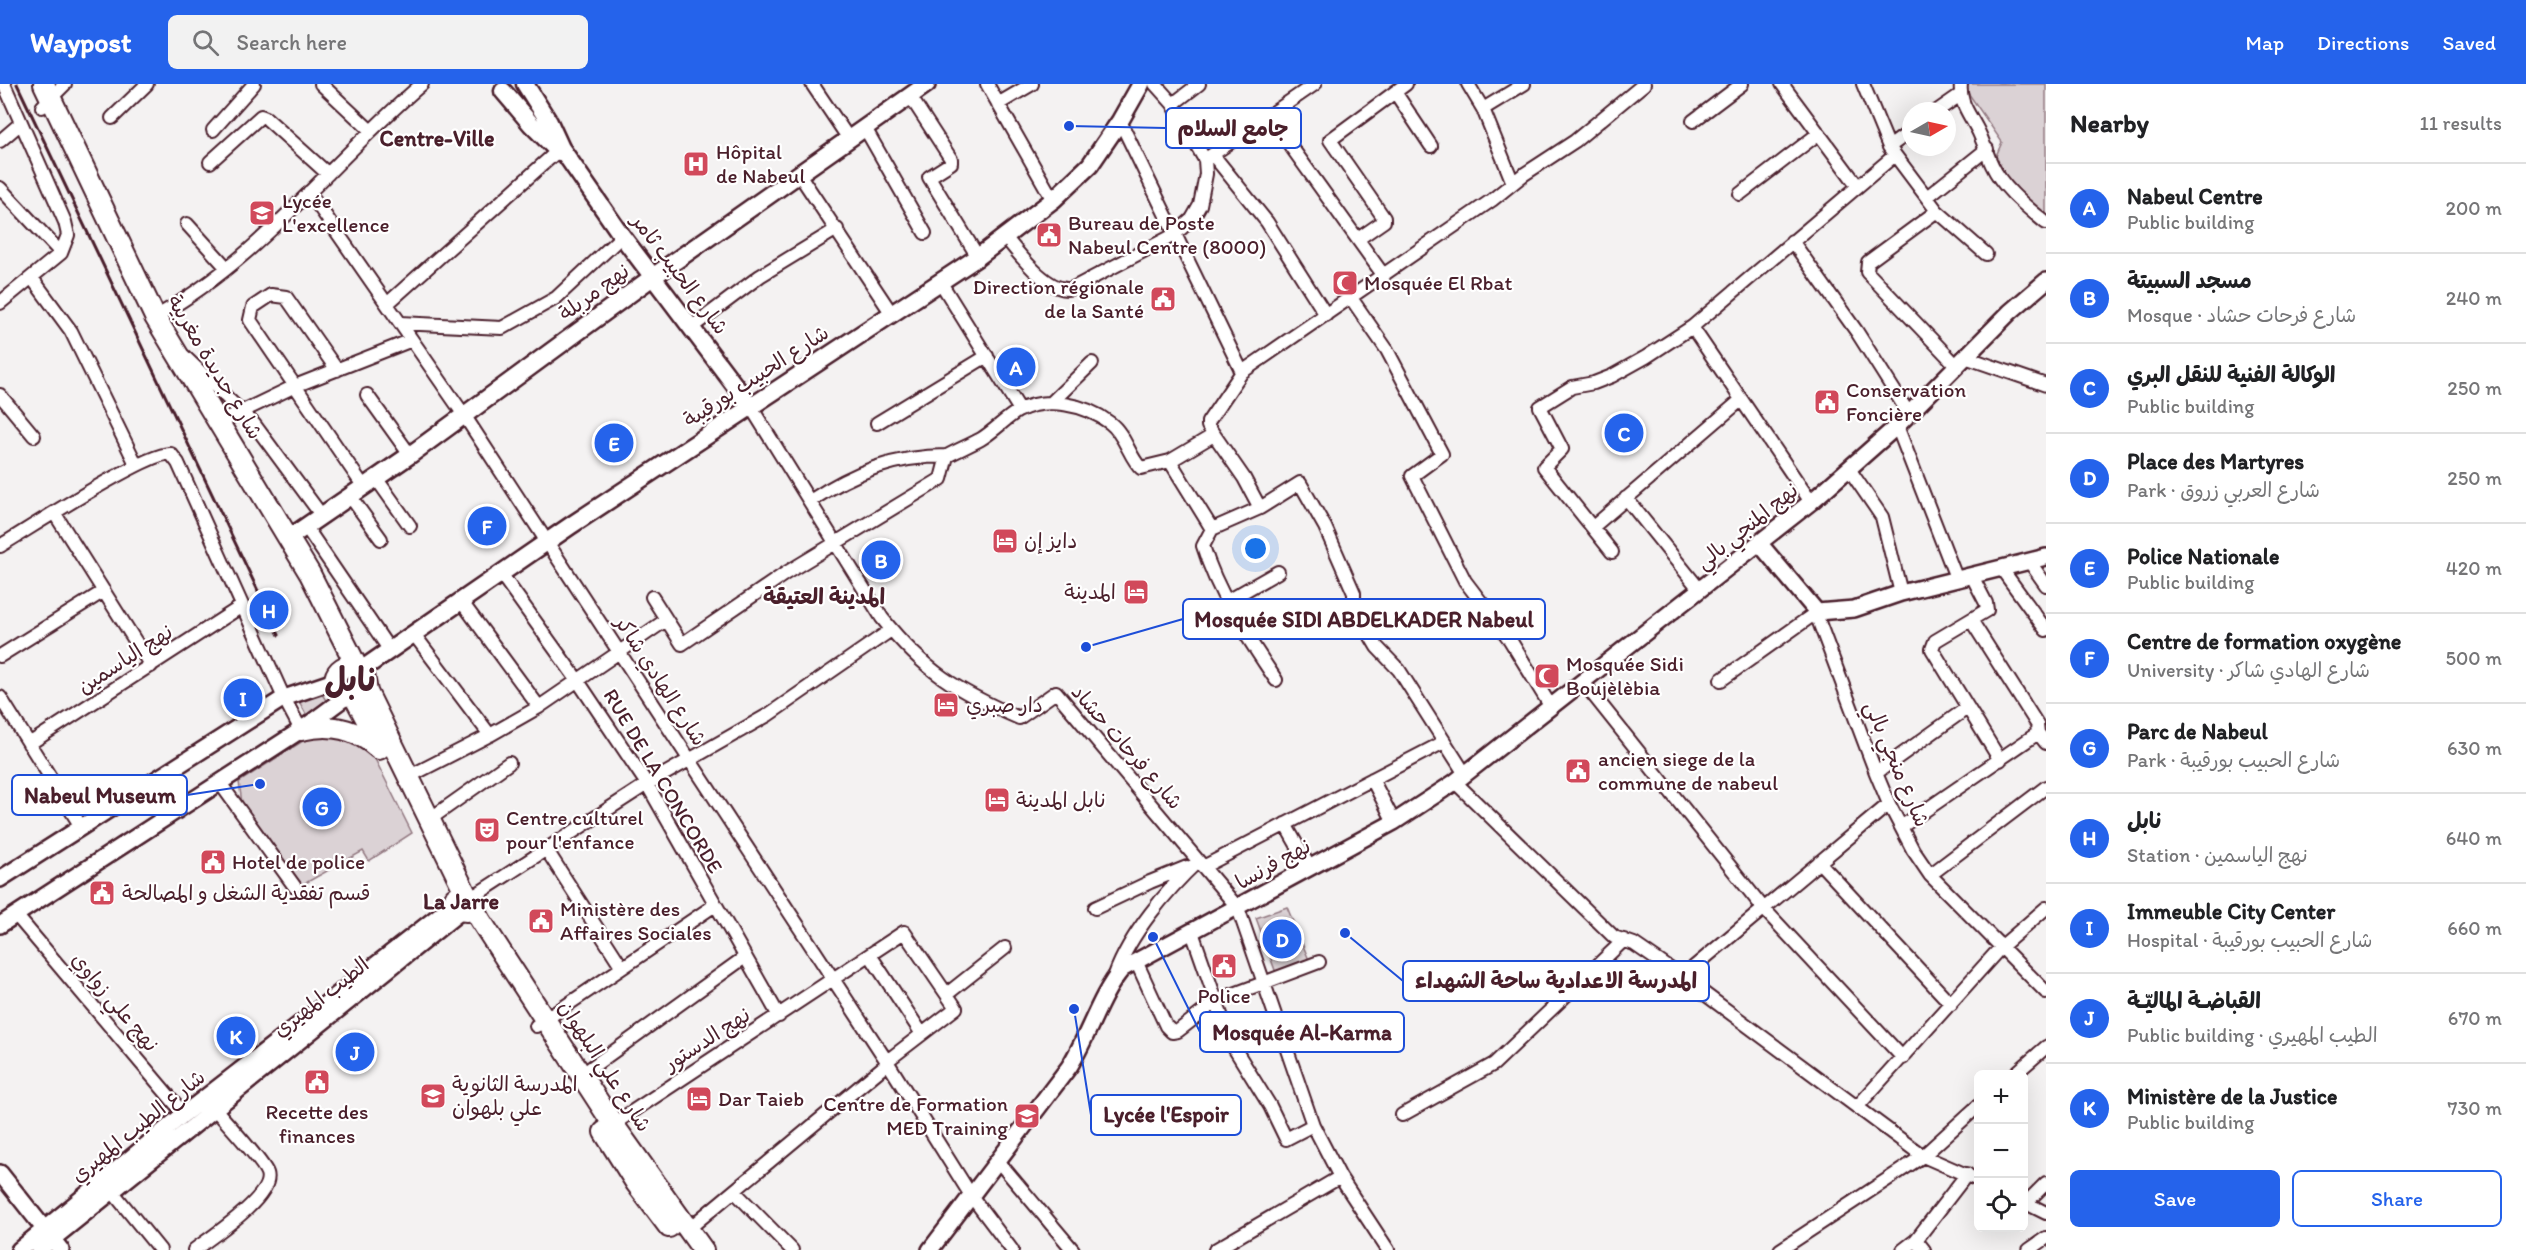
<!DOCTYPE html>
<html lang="en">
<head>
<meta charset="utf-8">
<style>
	:root { --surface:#fff; --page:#f2f2f2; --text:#202124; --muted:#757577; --line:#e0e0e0; --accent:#2563eb }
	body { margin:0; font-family:Itim,"Playpen Sans Arabic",sans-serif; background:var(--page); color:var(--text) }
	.controls { position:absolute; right:18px; bottom:18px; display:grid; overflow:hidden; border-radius:9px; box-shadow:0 6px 24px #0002 }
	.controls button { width:54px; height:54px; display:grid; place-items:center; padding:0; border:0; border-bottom:2px solid var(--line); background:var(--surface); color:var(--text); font:30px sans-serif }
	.compass { position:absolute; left:1902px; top:18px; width:54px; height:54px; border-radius:50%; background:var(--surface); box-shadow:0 6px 24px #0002; rotate:81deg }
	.you { position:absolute; left:1256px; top:465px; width:21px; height:21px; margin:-15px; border:4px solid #fff; border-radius:50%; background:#1a73e8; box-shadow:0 0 0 9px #1a73e833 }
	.badge { display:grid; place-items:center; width:39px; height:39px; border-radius:50%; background:var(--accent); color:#fff; font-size:20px; font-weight:700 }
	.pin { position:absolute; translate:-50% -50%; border:3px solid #fff; box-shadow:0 2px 6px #0006 }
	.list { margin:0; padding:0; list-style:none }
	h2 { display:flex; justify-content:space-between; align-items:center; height:78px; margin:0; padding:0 24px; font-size:26px }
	h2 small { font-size:20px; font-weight:400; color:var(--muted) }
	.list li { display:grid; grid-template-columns:39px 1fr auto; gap:18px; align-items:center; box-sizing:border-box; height:90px; padding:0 24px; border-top:2px solid var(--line) }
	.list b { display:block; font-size:22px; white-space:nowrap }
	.list p { margin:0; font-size:20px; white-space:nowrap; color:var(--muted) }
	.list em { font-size:20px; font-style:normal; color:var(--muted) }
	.actions { display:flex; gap:12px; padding:18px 24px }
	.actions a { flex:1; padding:14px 0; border:2px solid var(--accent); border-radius:9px; text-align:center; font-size:21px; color:var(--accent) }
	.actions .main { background:var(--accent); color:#fff }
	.icon { flex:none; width:33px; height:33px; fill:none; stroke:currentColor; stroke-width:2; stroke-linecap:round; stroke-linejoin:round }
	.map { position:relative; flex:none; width:2046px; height:1166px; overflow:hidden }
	header { display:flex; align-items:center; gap:36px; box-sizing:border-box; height:84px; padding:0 30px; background:var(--accent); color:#fff }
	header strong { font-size:28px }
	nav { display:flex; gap:33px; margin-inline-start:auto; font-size:21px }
	.search { width:420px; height:54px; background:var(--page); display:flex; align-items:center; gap:15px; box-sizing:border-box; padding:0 21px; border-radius:9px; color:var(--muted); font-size:22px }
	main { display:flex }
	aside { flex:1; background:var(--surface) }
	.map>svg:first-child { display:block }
</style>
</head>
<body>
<header>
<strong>Waypost</strong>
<div class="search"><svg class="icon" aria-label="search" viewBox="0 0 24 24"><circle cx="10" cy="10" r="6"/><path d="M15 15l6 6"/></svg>Search here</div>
<nav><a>Map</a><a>Directions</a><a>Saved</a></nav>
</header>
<main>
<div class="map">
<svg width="2046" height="1166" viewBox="0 0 2046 1166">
	<rect width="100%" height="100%" fill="#f4f2f2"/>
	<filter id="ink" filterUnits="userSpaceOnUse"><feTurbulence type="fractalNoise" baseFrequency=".0167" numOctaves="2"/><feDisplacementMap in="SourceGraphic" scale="12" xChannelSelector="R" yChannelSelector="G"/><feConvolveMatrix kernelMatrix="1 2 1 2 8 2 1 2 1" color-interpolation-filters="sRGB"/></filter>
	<g filter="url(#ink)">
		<!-- green -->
		<path fill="#dbd2d5" stroke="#927880" stroke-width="1.5" d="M1962,0H2046V137L2015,110L1998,80L1993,79L2002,58Z
			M319,605L327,618L310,633L307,632L299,617Z
			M339,652L355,658L372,669L412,749L369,777L363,767L302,801L242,719L239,698L309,653Z
			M1287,823L1309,876L1276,889L1256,834Z"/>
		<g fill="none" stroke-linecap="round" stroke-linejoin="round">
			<!-- minor casing -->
			<g stroke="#4a1f2b" stroke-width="16">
				<path id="minor" d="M321,0L371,47
					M812,0L849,55
					M987,0L1053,116
					M1468,0L1483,25L1513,99
					M1782,0L1857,101
					M1863,0L1889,63L1937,127L1986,170
					M1961,0C1959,17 1968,28 1976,43C1983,55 1986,69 1992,81C2003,105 2027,123 2046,139
					M1395,8L1431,62
					M910,12L951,75V79L929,93L978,173
					M998,20L1032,0
					M1173,20L1199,0
					M42,23L65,0
					M1483,25L1524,0
					M1937,27L1960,11
					M1269,32L1384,192
					M112,34L147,0
					M1120,37L1242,288L1492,116L1523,91L1575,57L1644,0
					M1693,37L1742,0
					M865,44L925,149
					M213,46L254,0
					M0,57L21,39
					M1889,63L1911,47
					M1213,71L1267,138L1326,231
					M1206,75L1315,0
					M210,78L261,32L266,34L328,90
					M799,90L892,230
					M0,104L61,169
					M309,108L464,331L888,979L972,1113L1012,1166
					M1740,110L1818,50
					M1927,113L1987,65
					M1937,127L1868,178L1867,188L1957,282
					M187,140L227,184
					M1005,153C1018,169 1050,212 1073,204L1174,151L1192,135L1200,121L1206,90L1205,76L1173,20L1155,0
					M1358,155L1384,137V134L1330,56L1406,0
					M1792,157L1857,248L1909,330
					M32,194L71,247L136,380
					M941,199L1020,326
					M1351,214L1387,266L1442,370L1412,392L1465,497L1510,556L1551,623
					M0,219L61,169L68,151L65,138L4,0
					M387,220L561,64
					M155,233C260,176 332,76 422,0
					M400,239L502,244L556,214L622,152
					M692,243L760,192L837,145
					M1692,243L1811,418
					M184,272L254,340L322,432
					M1965,273L2046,301
					M337,286L286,213L271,211L253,223L250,236L364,403
					M1242,288L1208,338V342L1244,394L1260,424
					M0,311L34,352
					M367,311L410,371
					M1052,318L1092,279
					M751,323L882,534C924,587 957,607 1019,634L1056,608L1238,824L1313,1041L1340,1093L1388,1166
					M220,338L295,302L412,256
					M877,339L987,272
					M1897,342L1957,496
					M1170,377L1212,445
					M1849,385L1882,433L1901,509
					M376,394L410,442
					M350,412L381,455
					M1626,414L1700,506
					M810,417C854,388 894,372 947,372
					M55,430L151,582
					M306,443L389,565
					M1593,443L1741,316
					M0,462C27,446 149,366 171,370L178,379L284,614L301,646
					M1612,468L1544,383L1562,365L1540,323L1572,303L1594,299L1612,292L1646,273L1692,243L1895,71
					M2029,477L2046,501
					M2001,484L2046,546
					M501,490L578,597L647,700L779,932
					M1972,492L1986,519L1987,526L1935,557L1932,565L2000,676
					M652,513L682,560L786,489L941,395L947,372C958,366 970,361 981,355C994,347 1005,335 1018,327C1046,312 1085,320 1110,339C1125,350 1130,375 1141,384L1170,377L1212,352
					M461,517L539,623
					M1227,517L1278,488
					M1971,536L2037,640L2038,649L2046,659
					M413,549L490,651
					M0,572L104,507
					M1276,596C1248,554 1218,511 1203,462L1212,445L1260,424L1300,399L1325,443L1354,509V524L1377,563L1399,586L1465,690
					M1721,596L1817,528L1819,538L1876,689L1889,720L1913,766L1930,791L2046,908
					M1583,598L1764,825L1903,974
					M0,613L82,744
					M29,660L242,522
					M1876,689L1967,624
					M410,692L490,651L539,623L666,536
					M1372,695L1394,738
					M1455,698L1614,853L1634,860L1682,893L1923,1072L1978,1096
					M220,699L295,803
					M430,735L509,679
					M1285,740L1310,784
					M1901,743L2038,649
					M546,765L622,883
					M1819,778L1951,920
					M1203,783L1444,658
					M1930,791L2046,703
					M471,814L647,700L768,631L891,546
					M1095,824L1150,798L1187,783
					M16,831L184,1030
					M1192,848L1231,959L1270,1022L1286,1055L1313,1041
					M870,871L922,950
					M1136,877L1166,942L1172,948L1178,947L1218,916L1319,878
					M1115,891C1130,850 1166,807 1198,777
					M1682,893L1889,720
					M947,910L1005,864
					M536,942L715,821
					M2015,990L2046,963
					M581,991L745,873
					M1857,1023L2001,863L2046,824
					M1402,1031L1494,980L1624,856
					M609,1043L904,848L956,924L887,977
					M998,1077L1073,1166
					M112,1107L160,1166
					M735,1108L792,1166
					M2024,1118L2046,1129
					M2026,1119L2046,1099
					M687,1146L888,979
					M1916,1156L1924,1166
					M194,1166C211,1153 275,1112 267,1089C262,1076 225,1037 214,1024
					M1215,1166L1340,1093
					M1780,1166L1923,1072L1978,1022
					M1903,1166L1916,1156L1967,1090
					M2029,1166L2046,1154"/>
			</g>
			<!-- tertiary casing -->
			<g stroke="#4a1f2b" stroke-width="20">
				<path id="tertiary" d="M1760,460L1817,528L1854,525L1901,509L2046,473
					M0,795L284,614L334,597
					M0,841L301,646L347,612
					M0,1089L61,1166
					M19,1166L184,1030L454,820
					M39,1166L461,827
					M930,1166L1069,983C1088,953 1100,911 1122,885L1394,738L1455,698L1811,418L1897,342L2010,228L2046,197"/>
			</g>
			<!-- secondary casing -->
			<g stroke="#4a1f2b" stroke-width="21">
				<path id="secondary" d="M525,0L549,38L561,64L622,152L751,323
					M503,7L531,40L559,68
					M289,454L410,371L654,192L927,0
					M361,586L570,442L978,173L1053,116L1090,81L1120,37L1141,0"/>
			</g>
			<!-- primary casing -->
			<g stroke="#4a1f2b" stroke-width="24">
				<path id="primary" d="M44,0L155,233L310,490L357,583
					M335 597a15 15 0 1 1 30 0a15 15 0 1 1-30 0Z
					M365,597L367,608L466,810
					M354,612L380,661
					M301,646C331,639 356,644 379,665
					M472,822L467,827L458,826L454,820L455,814L462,809L471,814L472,822L481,837L613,1040L703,1166
					M604,1048L636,1099L669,1143"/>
			</g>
			<!-- minor -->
			<use href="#minor" stroke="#fff" stroke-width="12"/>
			<!-- tertiary -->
			<use href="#tertiary" stroke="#fff" stroke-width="15"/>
			<!-- secondary -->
			<use href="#secondary" stroke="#fff" stroke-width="16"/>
			<!-- primary -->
			<use href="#primary" stroke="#fff" stroke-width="20"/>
			<!-- rail -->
			<path stroke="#4a1f2b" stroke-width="3" d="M17,0L279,551"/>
		</g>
	</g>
	<!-- icons -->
	<defs>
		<g id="hospital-square" transform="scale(1.35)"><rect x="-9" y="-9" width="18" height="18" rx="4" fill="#d1495b" stroke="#fff"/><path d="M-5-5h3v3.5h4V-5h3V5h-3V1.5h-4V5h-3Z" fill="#fff"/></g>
		<g id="university-square" transform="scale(1.35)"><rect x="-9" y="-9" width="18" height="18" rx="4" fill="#d1495b" stroke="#fff"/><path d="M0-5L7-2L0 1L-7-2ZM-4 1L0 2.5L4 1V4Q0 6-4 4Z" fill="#fff"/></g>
		<g id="civic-square" transform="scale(1.35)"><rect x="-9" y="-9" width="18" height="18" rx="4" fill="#d1495b" stroke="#fff"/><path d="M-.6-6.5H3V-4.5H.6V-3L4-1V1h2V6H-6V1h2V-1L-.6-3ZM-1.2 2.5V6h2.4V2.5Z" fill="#fff"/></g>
		<g id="mosque-square" transform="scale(1.35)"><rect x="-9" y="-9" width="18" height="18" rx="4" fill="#d1495b" stroke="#fff"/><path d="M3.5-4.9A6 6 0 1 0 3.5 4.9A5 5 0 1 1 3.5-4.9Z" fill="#fff"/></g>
		<g id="hotel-square" transform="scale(1.35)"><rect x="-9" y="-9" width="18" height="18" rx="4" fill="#d1495b" stroke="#fff"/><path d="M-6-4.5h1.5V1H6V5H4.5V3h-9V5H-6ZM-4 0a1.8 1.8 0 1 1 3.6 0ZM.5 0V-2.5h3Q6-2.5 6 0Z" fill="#fff"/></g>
		<g id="theatre-square" transform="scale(1.35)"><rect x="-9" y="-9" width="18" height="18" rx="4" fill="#d1495b" stroke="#fff"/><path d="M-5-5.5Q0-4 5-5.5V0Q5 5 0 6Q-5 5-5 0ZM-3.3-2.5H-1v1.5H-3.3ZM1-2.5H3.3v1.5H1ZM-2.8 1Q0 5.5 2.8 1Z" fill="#fff"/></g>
		<g id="school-square" transform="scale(1.35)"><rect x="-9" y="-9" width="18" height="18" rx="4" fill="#d1495b" stroke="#fff"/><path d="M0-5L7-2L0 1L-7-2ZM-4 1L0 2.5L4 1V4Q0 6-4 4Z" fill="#fff"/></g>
	</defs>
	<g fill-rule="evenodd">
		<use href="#hospital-square" x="696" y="80"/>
		<use href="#university-square" x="262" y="129"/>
		<use href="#civic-square" x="1049" y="151"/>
		<use href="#mosque-square" x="1345" y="199"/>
		<use href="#civic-square" x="1163" y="215"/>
		<use href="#civic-square" x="1827" y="318"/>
		<use href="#hotel-square" x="1005" y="457"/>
		<use href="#hotel-square" x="1136" y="508"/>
		<use href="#mosque-square" x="1547" y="592"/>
		<use href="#hotel-square" x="946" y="621"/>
		<use href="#civic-square" x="1578" y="687"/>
		<use href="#hotel-square" x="997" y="716"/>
		<use href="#theatre-square" x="487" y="746"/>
		<use href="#civic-square" x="213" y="778"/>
		<use href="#civic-square" x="102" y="809"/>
		<use href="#civic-square" x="541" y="837"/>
		<use href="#civic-square" x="1224" y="882"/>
		<use href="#civic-square" x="317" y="998"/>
		<use href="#school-square" x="433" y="1012"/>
		<use href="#hotel-square" x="699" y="1015"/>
		<use href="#university-square" x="1027" y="1032"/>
	</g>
	<g text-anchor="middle" stroke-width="4.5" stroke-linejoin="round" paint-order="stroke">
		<!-- poi labels -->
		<g font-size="21" fill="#4a1f2b" stroke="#fff" text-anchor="start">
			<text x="716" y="75">Hôpital<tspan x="716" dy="24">de Nabeul</tspan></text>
			<text x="282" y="124">Lycée<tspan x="282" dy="24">L'excellence</tspan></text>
			<text x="1068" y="146">Bureau de Poste<tspan x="1068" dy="24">Nabeul Centre (8000)</tspan></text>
			<text x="1364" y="206">Mosquée El Rbat</text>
			<text x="1144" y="210" text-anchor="end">Direction régionale<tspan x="1144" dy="24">de la Santé</tspan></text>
			<text x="1846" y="313">Conservation<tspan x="1846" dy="24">Foncière</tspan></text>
			<text x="1024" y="464">دايز إن</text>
			<text x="1116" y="515" text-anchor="end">المدينة</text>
			<text x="1566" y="587">Mosquée Sidi<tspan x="1566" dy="24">Boujèlèbia</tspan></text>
			<text x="966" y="628">دار صبري</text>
			<text x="1598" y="682">ancien siege de la<tspan x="1598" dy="24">commune de nabeul</tspan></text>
			<text x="1016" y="723">نابل المدينة</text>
			<text x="506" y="741">Centre culturel<tspan x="506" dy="24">pour l'enfance</tspan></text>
			<text x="232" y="785">Hotel de police</text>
			<text x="122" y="816">قسم تفقدية الشغل و المصالحة</text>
			<text x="560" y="832">Ministère des<tspan x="560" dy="24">Affaires Sociales</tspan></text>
			<text x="1224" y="919" text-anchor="middle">Police</text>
			<text x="452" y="1007">المدرسة الثانوية<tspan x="452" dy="24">علي بلهوان</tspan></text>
			<text x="718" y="1022">Dar Taieb</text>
			<text x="1008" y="1027" text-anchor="end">Centre de Formation<tspan x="1008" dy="24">MED Training</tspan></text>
			<text x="317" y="1035" text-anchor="middle">Recette des<tspan x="317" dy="24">finances</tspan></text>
		</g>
		<!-- street labels -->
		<g font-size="21" fill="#4a1f2b" stroke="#fff">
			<text transform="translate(680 190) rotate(53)" y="7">شارع الحبيب ثامر</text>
			<text transform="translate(594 208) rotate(-36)" y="7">نهج مربلة</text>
			<text transform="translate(215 283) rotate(59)" y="7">شارع جديدة مغربية</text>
			<text transform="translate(756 292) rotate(-33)" y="7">شارع الحبيب بورقيبة</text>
			<text transform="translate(1747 442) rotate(-39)" y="7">نهج المنجي بالي</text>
			<text transform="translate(125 575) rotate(-33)" y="7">نهج الياسمين</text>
			<text transform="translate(661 597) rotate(57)" y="7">شارع الهادي شاكر</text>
			<text transform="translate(1127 663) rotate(49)" y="7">شارع فرحات حشاد</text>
			<text transform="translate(1897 680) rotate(67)" y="7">شارع منجي بالي</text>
			<text transform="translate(663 697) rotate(59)" y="7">RUE DE LA CONCORDE</text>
			<text transform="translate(1273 780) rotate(-29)" y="7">نهج فرنسا</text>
			<text transform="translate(321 913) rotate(-38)" y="7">الطيب المهيري</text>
			<text transform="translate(115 918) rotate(50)" y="7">نهج علي زواوي</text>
			<text transform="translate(707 955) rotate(-33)" y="7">نهج الدستور</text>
			<text transform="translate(605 982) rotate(57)" y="7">شارع علي البلهوان</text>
			<text transform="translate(138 1042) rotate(-39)" y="7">شارع الطيب المهيري</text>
		</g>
		<!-- neighbourhood labels -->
		<g font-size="22" font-weight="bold" fill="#4a1f2b" stroke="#fff">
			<text x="437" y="62">Centre-Ville</text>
			<text x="824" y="520">المدينة العتيقة</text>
			<text x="461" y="825">La Jarre</text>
		</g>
		<!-- town labels -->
		<g font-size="33" font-weight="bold" fill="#4a1f2b" stroke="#fff">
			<text x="350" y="607">نابل</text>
		</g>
	</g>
	<!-- callouts -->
	<path fill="none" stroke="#1d4ed8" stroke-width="2" d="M1069 42L1166 44M1086 563L1183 535M260 700L187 711M1345 849L1403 897M1153 853L1200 948M1074 925L1091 1031"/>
	<g fill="#1d4ed8" stroke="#fff" stroke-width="2">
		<circle cx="1069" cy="42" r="6"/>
		<circle cx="1086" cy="563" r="6"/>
		<circle cx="260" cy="700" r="6"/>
		<circle cx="1345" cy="849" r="6"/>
		<circle cx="1153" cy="853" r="6"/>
		<circle cx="1074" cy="925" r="6"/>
	</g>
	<g fill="#fff" stroke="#1d4ed8" stroke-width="2">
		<rect x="1166" y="24" width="135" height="40" rx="6"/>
		<rect x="1183" y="515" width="362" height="40" rx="6"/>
		<rect x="12" y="691" width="175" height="40" rx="6"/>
		<rect x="1403" y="877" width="306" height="40" rx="6"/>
		<rect x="1200" y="928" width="204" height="40" rx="6"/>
		<rect x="1091" y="1011" width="150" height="40" rx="6"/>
	</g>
	<g font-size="22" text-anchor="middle" font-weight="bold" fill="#4a1f2b">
		<text x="1233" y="52">جامع السلام</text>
		<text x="1364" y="543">Mosquée SIDI ABDELKADER Nabeul</text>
		<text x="100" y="719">Nabeul Museum</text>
		<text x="1556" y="904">المدرسة الاعدادية ساحة الشهداء</text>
		<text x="1302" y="956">Mosquée Al-Karma</text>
		<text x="1166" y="1038">Lycée l'Espoir</text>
	</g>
</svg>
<div class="controls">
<button>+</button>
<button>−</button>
<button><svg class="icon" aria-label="locate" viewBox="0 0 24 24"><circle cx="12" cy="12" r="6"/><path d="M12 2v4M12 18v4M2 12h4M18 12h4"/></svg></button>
</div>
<svg class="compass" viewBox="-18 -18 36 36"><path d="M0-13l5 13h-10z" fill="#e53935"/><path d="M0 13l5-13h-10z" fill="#757577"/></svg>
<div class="you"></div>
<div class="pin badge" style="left:1016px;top:283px">A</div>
<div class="pin badge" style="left:881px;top:476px">B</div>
<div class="pin badge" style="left:1624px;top:349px">C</div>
<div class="pin badge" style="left:1282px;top:855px">D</div>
<div class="pin badge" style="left:614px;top:359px">E</div>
<div class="pin badge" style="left:487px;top:442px">F</div>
<div class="pin badge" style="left:322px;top:723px">G</div>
<div class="pin badge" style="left:269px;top:526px">H</div>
<div class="pin badge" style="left:243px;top:614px">I</div>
<div class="pin badge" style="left:355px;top:968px">J</div>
<div class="pin badge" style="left:236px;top:952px">K</div>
</div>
<aside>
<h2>Nearby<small>11 results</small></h2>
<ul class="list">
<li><span class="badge">A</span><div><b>Nabeul Centre</b><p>Public building</p></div><em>200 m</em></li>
<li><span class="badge">B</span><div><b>مسجد السبيتة</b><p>Mosque · شارع فرحات حشاد</p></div><em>240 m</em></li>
<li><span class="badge">C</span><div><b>الوكالة الفنية للنقل البري</b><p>Public building</p></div><em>250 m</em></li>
<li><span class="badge">D</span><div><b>Place des Martyres</b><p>Park · شارع العربي زروق</p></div><em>250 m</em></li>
<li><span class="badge">E</span><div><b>Police Nationale</b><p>Public building</p></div><em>420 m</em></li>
<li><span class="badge">F</span><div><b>Centre de formation oxygène</b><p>University · شارع الهادي شاكر</p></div><em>500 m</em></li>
<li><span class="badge">G</span><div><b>Parc de Nabeul</b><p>Park · شارع الحبيب بورقيبة</p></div><em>630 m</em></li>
<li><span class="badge">H</span><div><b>نابل</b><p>Station · نهج الياسمين</p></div><em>640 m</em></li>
<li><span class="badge">I</span><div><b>Immeuble City Center</b><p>Hospital · شارع الحبيب بورقيبة</p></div><em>660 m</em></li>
<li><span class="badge">J</span><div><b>القباضـة الماليّـة</b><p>Public building · الطيب المهيري</p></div><em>670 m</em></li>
<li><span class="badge">K</span><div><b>Ministère de la Justice</b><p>Public building</p></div><em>730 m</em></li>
</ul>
<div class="actions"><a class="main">Save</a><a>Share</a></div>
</aside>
</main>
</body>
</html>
